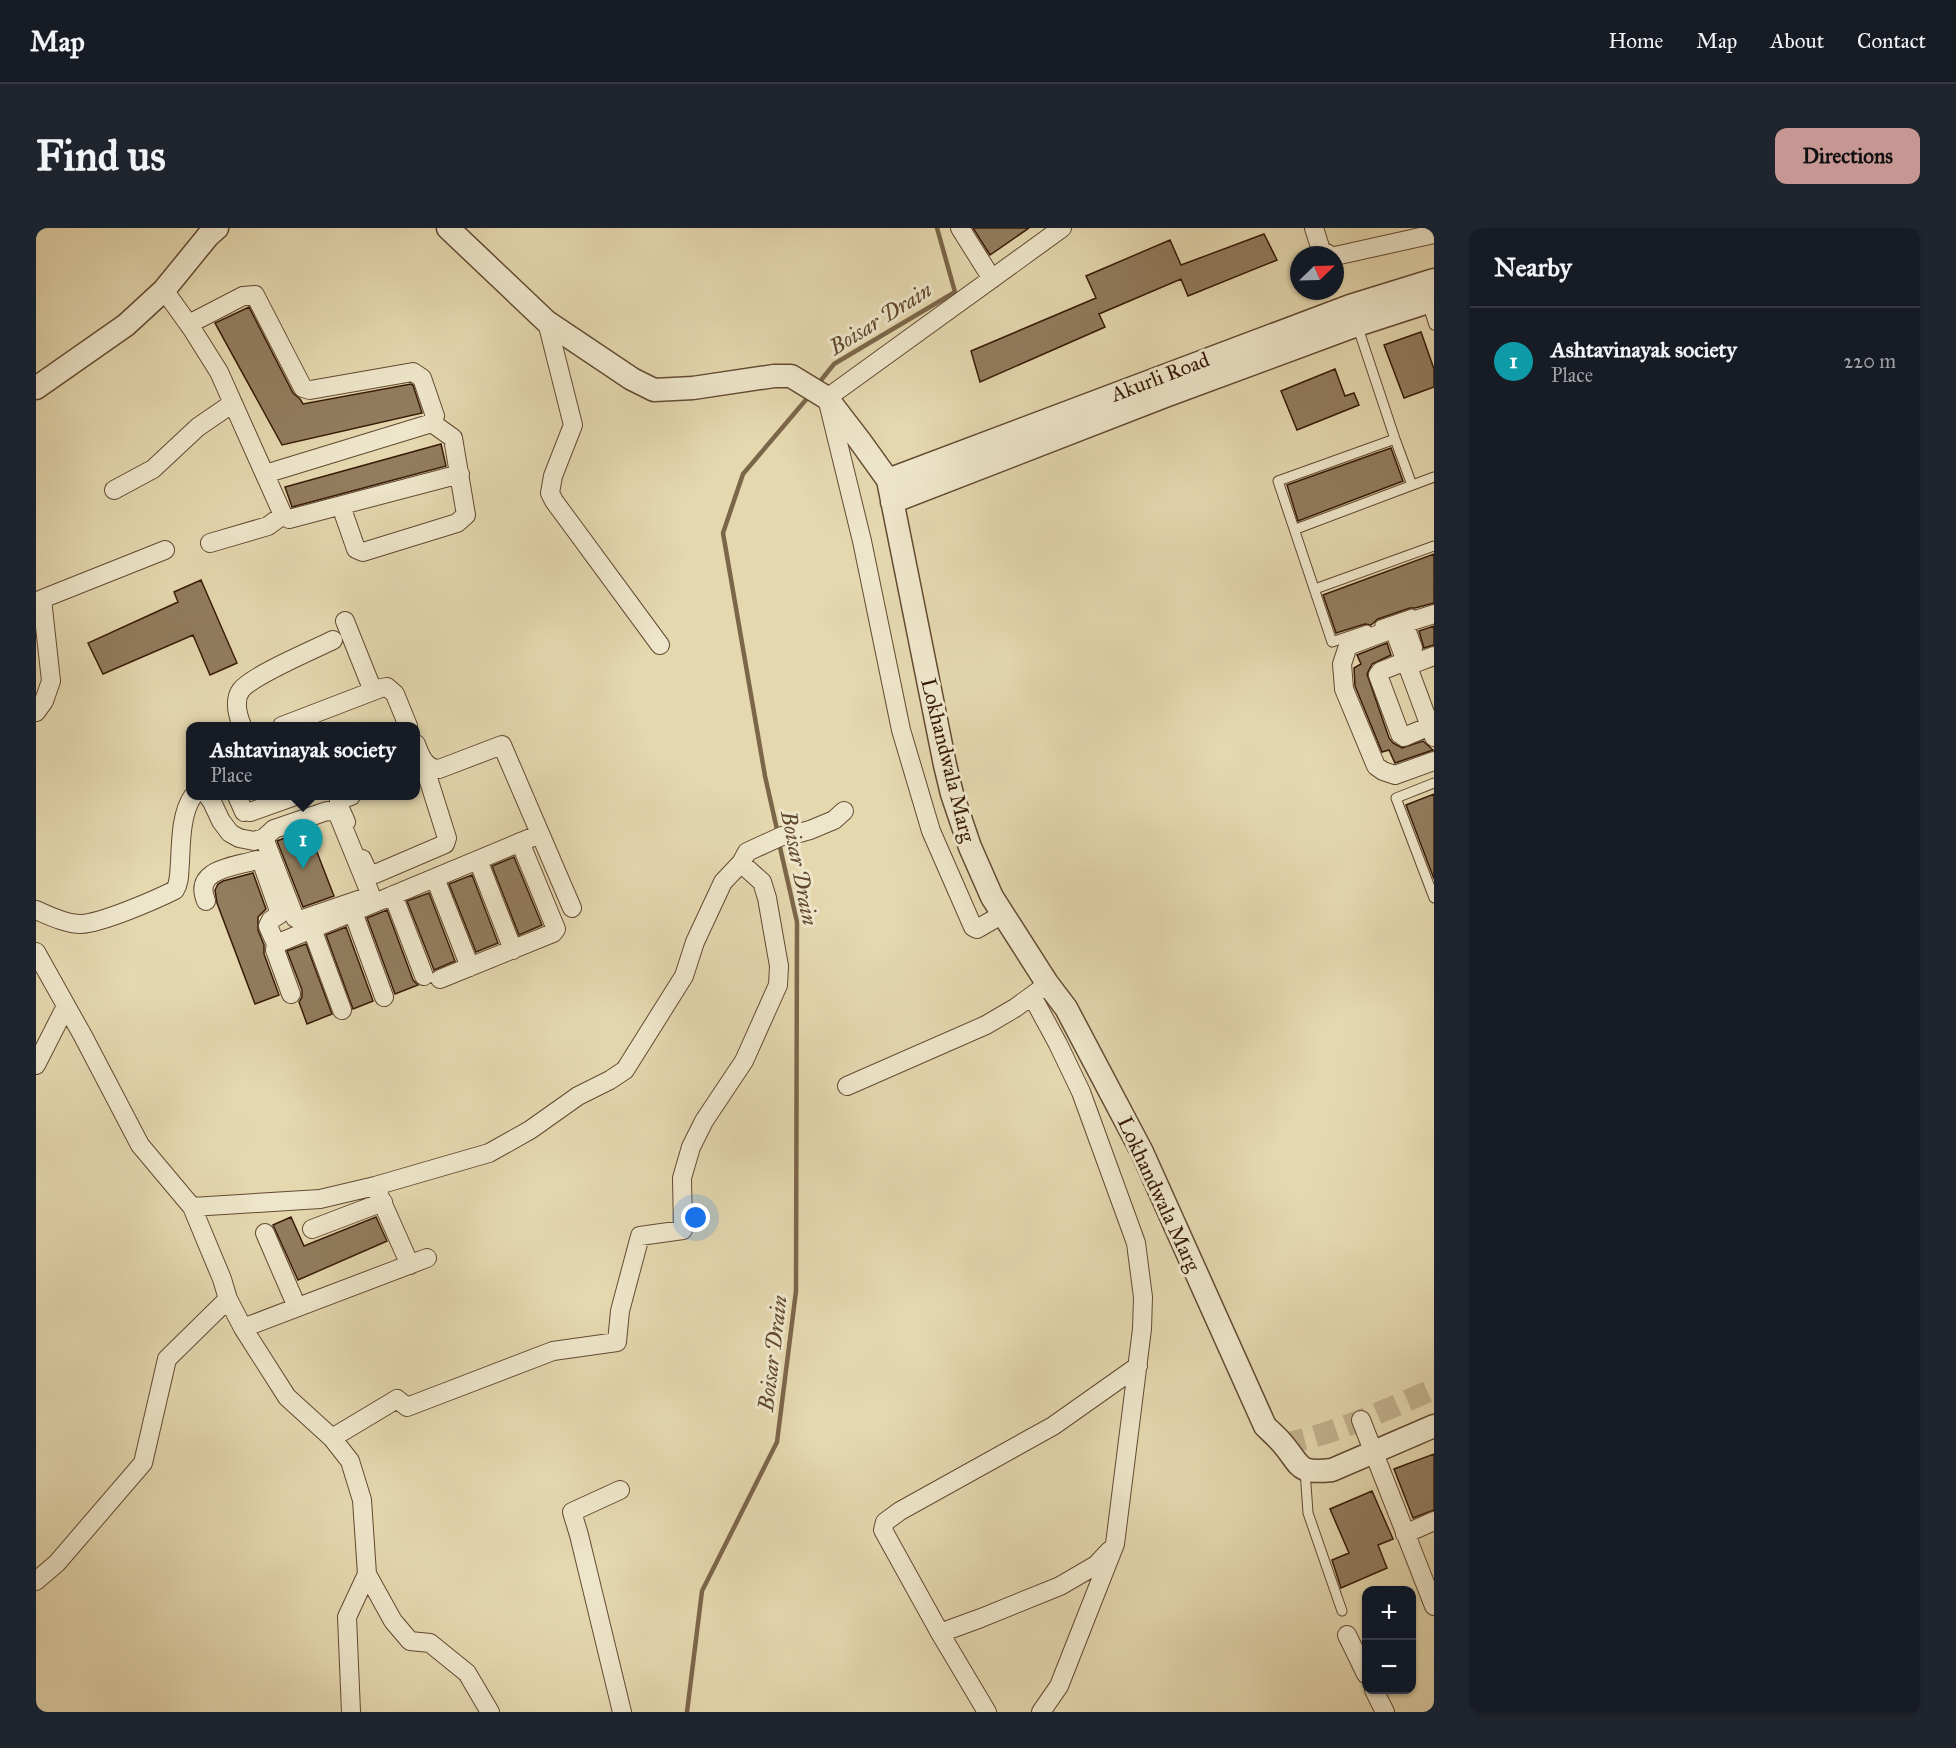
<!DOCTYPE html>
<html lang="en">
<head>
<meta charset="utf-8">
<style>
	:root { --surface:#171b24; --page:#20242c; --text:#f1f3f6; --muted:#9ea1a6; --line:#363941; --accent:#c59692 }
	body { margin:0; font-family:"IM FELL Great Primer",serif; background:var(--page); color:var(--text) }
	.controls { position:absolute; right:18px; bottom:18px; display:grid; overflow:hidden; border-radius:12px; box-shadow:0 2px 4px #0004 }
	.controls button { width:54px; height:54px; display:grid; place-items:center; padding:0; border:0; border-bottom:2px solid var(--line); background:var(--surface); color:var(--text); font:30px sans-serif }
	.compass { position:absolute; left:1254px; top:18px; width:54px; height:54px; border-radius:50%; background:var(--surface); box-shadow:0 2px 4px #0004; rotate:67deg }
	.you { position:absolute; left:660px; top:990px; width:21px; height:21px; margin:-15px; border:4px solid #fff; border-radius:50%; background:#1a73e8; box-shadow:0 0 0 9px #1a73e833 }
	.badge { display:grid; place-items:center; width:39px; height:39px; border-radius:50%; background:var(--accent); color:#fff; font-size:20px; font-weight:700 }
	.pin { position:absolute; translate:-50% -50px; filter:drop-shadow(0 2px 3px #0008) }
	.pin::after { content:''; position:absolute; top:32px; width:21px; height:18px; background:inherit; clip-path:polygon(0 0,100% 0,50% 100%) }
	.popup { position:absolute; left:150px; top:494px; width:234px; height:78px; box-sizing:border-box; display:grid; place-content:center; border-radius:12px; background:var(--surface); filter:drop-shadow(0 2px 4px #0005); font-size:20px; white-space:nowrap; color:var(--muted) }
	.popup b { font-size:22px; color:var(--text) }
	.popup::after { content:''; position:absolute; left:50%; top:100%; margin-left:-12px; border:12px solid transparent; border-top-color:var(--surface) }
	.list { margin:0; padding:0; list-style:none }
	h2 { display:flex; justify-content:space-between; align-items:center; height:78px; margin:0; padding:0 24px; font-size:26px }
	h2 small { font-size:20px; font-weight:400; color:var(--muted) }
	.list li { display:grid; grid-template-columns:39px 1fr auto; gap:18px; align-items:center; box-sizing:border-box; height:108px; padding:0 24px; border-top:2px solid var(--line) }
	.list b { display:block; font-size:22px; white-space:nowrap }
	.list p { margin:0; font-size:20px; white-space:nowrap; color:var(--muted) }
	.list em { font-size:20px; font-style:normal; color:var(--muted) }
	.map { position:relative; flex:none; width:1398px; height:1484px; overflow:hidden; border-radius:12px }
	header { display:flex; align-items:center; gap:36px; box-sizing:border-box; height:84px; padding:0 30px; background:var(--surface); border-bottom:2px solid var(--line) }
	header strong { font-size:28px }
	nav { display:flex; gap:33px; margin-inline-start:auto; font-size:21px }
	.intro { display:flex; align-items:center; justify-content:space-between; box-sizing:border-box; height:144px; padding:0 36px }
	h1 { margin:0; font-size:42px }
	.button { padding:15px 27px; border-radius:12px; background:var(--accent); color:#111; font-size:21px; font-weight:700 }
	main { display:flex; gap:36px; padding:0 36px }
	aside { flex:1; background:var(--surface); border-radius:12px; box-shadow:0 2px 4px #0004 }
	.map>svg:first-child { display:block }
</style>
</head>
<body>
<header>
<strong>Map</strong>
<nav><a>Home</a><a>Map</a><a>About</a><a>Contact</a></nav>
</header>
<div class="intro"><h1>Find us</h1><a class="button">Directions</a></div>
<main>
<div class="map">
<svg width="1398" height="1484" viewBox="0 0 1398 1484">
	<rect width="100%" height="100%" fill="#e5d8af"/>
	<filter id="stains"><feTurbulence type="fractalNoise" baseFrequency=".00333" numOctaves="4"/><feColorMatrix values="0 0 0 0 .2 0 0 0 0 .09 0 0 0 0 .02 0 0 0 .5 -.17"/></filter>
	<radialGradient id="worn" r=".72"><stop offset=".6" stop-color="#630" stop-opacity="0"/><stop offset="1" stop-color="#630" stop-opacity=".3"/></radialGradient>
	<g fill="none" stroke-linecap="round" stroke-linejoin="round">
		<!-- stream -->
		<path stroke="#7c664a" stroke-width="4.5" d="M782,156L798,136L919,64L901,0
			M742,606L729,548L687,305L707,246L774,167
			M651,1484L666,1363L741,1214L760,1063L761,694L743,615"/>
	</g>
	<!-- building -->
	<path fill="#927d5f" stroke="#381b08" stroke-width="1.5" d="M937,0H993L954,27Z
		M1228,6L1241,32L1152,68L1145,51L1063,86L1069,99L944,154L935,123L1060,70L1050,48L1134,12L1145,37Z
		M213,79L257,165L264,171L267,176L375,156L377,157L386,185L246,217L179,95Z
		M1385,104L1398,141V159L1368,170L1348,117Z
		M1299,141L1309,168L1318,165L1323,177L1261,202L1245,163Z
		M405,216L410,238L256,279L255,276L249,259Z
		M1355,220L1367,253L1262,293L1251,257Z
		M1398,326V375L1379,380H1374L1342,391L1335,397L1329,396L1300,405L1287,367Z
		M165,352L201,435L174,447L157,407L67,446L52,415L142,374L138,364Z
		M1398,398V417L1388,420L1383,403Z
		M1351,415L1355,427L1336,436L1331,446L1353,510L1357,515L1366,520L1387,513L1397,522L1359,535L1353,522L1346,524L1319,458L1318,440L1325,436L1321,427Z
		M1398,566V651L1370,577Z
		M272,601L298,668L267,679L241,613Z
		M478,629L506,697L483,707L456,638Z
		M217,645L230,681L222,689V702L228,717V726L243,767L219,776L181,675L179,662L182,656L187,653Z
		M436,647L462,715L440,724L413,656Z
		M393,665L419,733L398,742L371,673Z
		M351,682L377,752L382,757L359,766L331,690Z
		M310,699L337,773L317,781L290,707Z
		M270,716L296,786L271,796L263,774L266,769V762L251,723Z
		M255,989L268,1018L340,989L351,1013L262,1052L237,997Z
		M1398,1226V1282L1377,1290L1358,1241Z
		M1336,1263L1357,1311L1342,1317L1351,1340L1305,1360L1296,1332L1313,1325L1294,1281Z"/>
	<g fill="none" stroke-linecap="round" stroke-linejoin="round">
		<!-- tertiary-tunnel -->
		<path stroke="#c2b28e" stroke-width="22" stroke-dasharray="22 11" stroke-linecap="butt" d="M1247,1216C1300,1206 1349,1182 1398,1161"/>
		<!-- service casing -->
		<g stroke="#634a32" stroke-width="11">
			<path id="service" d="M1391,75L1398,97
				M1321,97L1359,211
				M1260,301L1398,249
				M1279,361L1398,318
				M1344,397L1376,386
				M1331,402L1296,414L1242,253L1359,211L1376,257
				M1398,555L1360,570L1398,670
				M1269,1242L1272,1285L1306,1383"/>
		</g>
		<!-- minor casing -->
		<g stroke="#634a32" stroke-width="20">
			<path id="minor" d="M924,0L956,51
				M1278,0L1285,22L1294,27
				M1299,28L1398,6
				M128,62L156,101L183,144L247,287L253,291L424,246
				M511,94L537,197L517,248L514,265L518,273L624,417
				M153,96L207,68L219,67L267,160L274,162L377,144L386,150L399,188L396,195L229,246
				M78,262L117,241L162,199L197,175
				M305,278L320,321L327,324L421,295L430,287L417,210L396,195
				M174,315L232,298L247,287
				M309,393L337,463
				M1377,420L1369,398L1373,394L1398,386
				M1370,433L1345,443L1342,447L1364,506L1368,509L1394,498
				M1382,434L1398,428
				M0,484L8,473L15,453L6,371L129,322
				M206,498C202,488 197,473 205,462C217,447 277,422 297,412
				M246,498L345,460L351,459L359,466L372,498
				M1398,509L1359,404L1354,402L1312,418L1306,436L1308,461L1340,538L1347,543L1359,547L1398,533
				M380,516C384,527 389,541 403,541L466,517L536,680
				M172,568L176,574L185,593L194,605L203,610L218,613L228,610L238,601L291,583L301,584L334,665L331,669L264,692L259,690L228,610
				M201,568L208,584
				M214,584L259,568
				M310,594L303,578V572L315,568
				M326,631L332,644L339,646L409,616L411,610L386,531
				M442,632L477,722
				M399,650L434,739
				M357,667L388,748
				M170,673C157,641 197,639 221,632L226,635L244,686L235,692L232,698L240,716
				M0,682C14,688 30,696 45,696C66,695 119,672 139,662C144,654 143,644 144,634C145,613 145,585 157,568
				M317,684L348,769
				M967,686L941,701L937,699L895,603L865,502L826,313L791,170L1026,0
				M276,701L306,782
				M0,724L47,808L104,917L156,979L186,1051L192,1071L207,1100L251,1169L296,1210L314,1233L326,1272L331,1346L311,1389L315,1484
				M404,751L517,705L520,701L484,614
				M255,766L239,722L240,716L504,606
				M996,768L1022,816L1045,864L1100,1015L1107,1069L1106,1101L1079,1316L1023,1458L1005,1484
				M0,837L30,778
				M811,858L950,797L979,780L1005,761
				M339,958L374,1037
				M156,979L284,971L339,958L453,925L494,902L542,868L574,852L589,842L648,748L659,714L687,654L705,635L711,624L746,608H752L774,602L798,592L808,583
				M276,1001L347,974
				M229,1005L261,1079
				M207,1100L391,1030
				M1325,1192L1398,1378
				M296,1210L361,1171L371,1179L517,1123L581,1114L584,1083L604,1008L647,1002L646,950L655,919L668,893L708,833L742,757L743,738L731,670L726,654L705,635
				M584,1262L536,1284L543,1307L586,1484
				M1369,1306L1398,1293
				M331,1346L357,1393L374,1413L394,1415L431,1445L454,1484
				M0,1353L21,1335L107,1235L131,1131L192,1071
				M904,1405L945,1390L1024,1358L1060,1337L1073,1323
				M1311,1407L1330,1446
				M1338,1462L1349,1484
				M951,1484L904,1405L847,1302L849,1294L864,1283L1017,1198L1102,1138"/>
		</g>
		<!-- tertiary casing -->
		<g stroke="#634a32" stroke-width="25">
			<path id="tertiary" d="M412,0L511,94L596,151L618,162L657,160L738,148H755L791,170L824,213L852,252L909,537L916,566L934,619L956,669L1011,755L1030,780L1106,924L1229,1198C1235,1204 1241,1209 1246,1215C1266,1238 1260,1246 1296,1242L1398,1198
				M0,160L90,97L128,62L172,8L181,0
				M852,252L1314,78L1398,52
				M856,274L1129,168L1321,97L1398,72"/>
		</g>
		<!-- service -->
		<use href="#service" stroke="#eee6cb" stroke-width="9"/>
		<!-- minor -->
		<use href="#minor" stroke="#eee6cb" stroke-width="18"/>
		<!-- tertiary -->
		<use href="#tertiary" stroke="#eee6cb" stroke-width="22"/>
	</g>
	<g text-anchor="middle" stroke-width="6" stroke-linejoin="round" paint-order="stroke">
		<!-- street labels -->
		<g font-size="21" fill="#381b08" stroke="#eee6cb">
			<text transform="translate(1124 149) rotate(-21)" y="7">Akurli Road</text>
			<text transform="translate(912 532) rotate(76)" y="7">Lokhandwala Marg</text>
			<text transform="translate(1123 966) rotate(65)" y="7">Lokhandwala Marg</text>
		</g>
		<!-- water labels -->
		<g font-size="22" font-style="italic" fill="#60472e" stroke="#eee6cb">
			<text transform="translate(844 90) rotate(-32)" y="8">Boisar Drain</text>
			<text transform="translate(764 640) rotate(79)" y="8">Boisar Drain</text>
			<text transform="translate(736 1125) rotate(-83)" y="8">Boisar Drain</text>
		</g>
	</g>
	<rect width="100%" height="100%" filter="url(#stains)"/>
	<rect width="100%" height="100%" fill="url(#worn)"/>
</svg>
<div class="controls">
<button>+</button>
<button>−</button>
</div>
<svg class="compass" viewBox="-18 -18 36 36"><path d="M0-13l5 13h-10z" fill="#e53935"/><path d="M0 13l5-13h-10z" fill="#9ea1a6"/></svg>
<div class="you"></div>
<div class="pin badge" style="left:267px;top:641px;background:#0f9aa8">1</div>
<div class="popup"><b>Ashtavinayak society</b>Place</div>
</div>
<aside>
<h2>Nearby<small></small></h2>
<ul class="list">
<li><span class="badge" style="background:#0f9aa8">1</span><div><b>Ashtavinayak society</b><p>Place</p></div><em>220 m</em></li>
</ul>
</aside>
</main>
</body>
</html>
